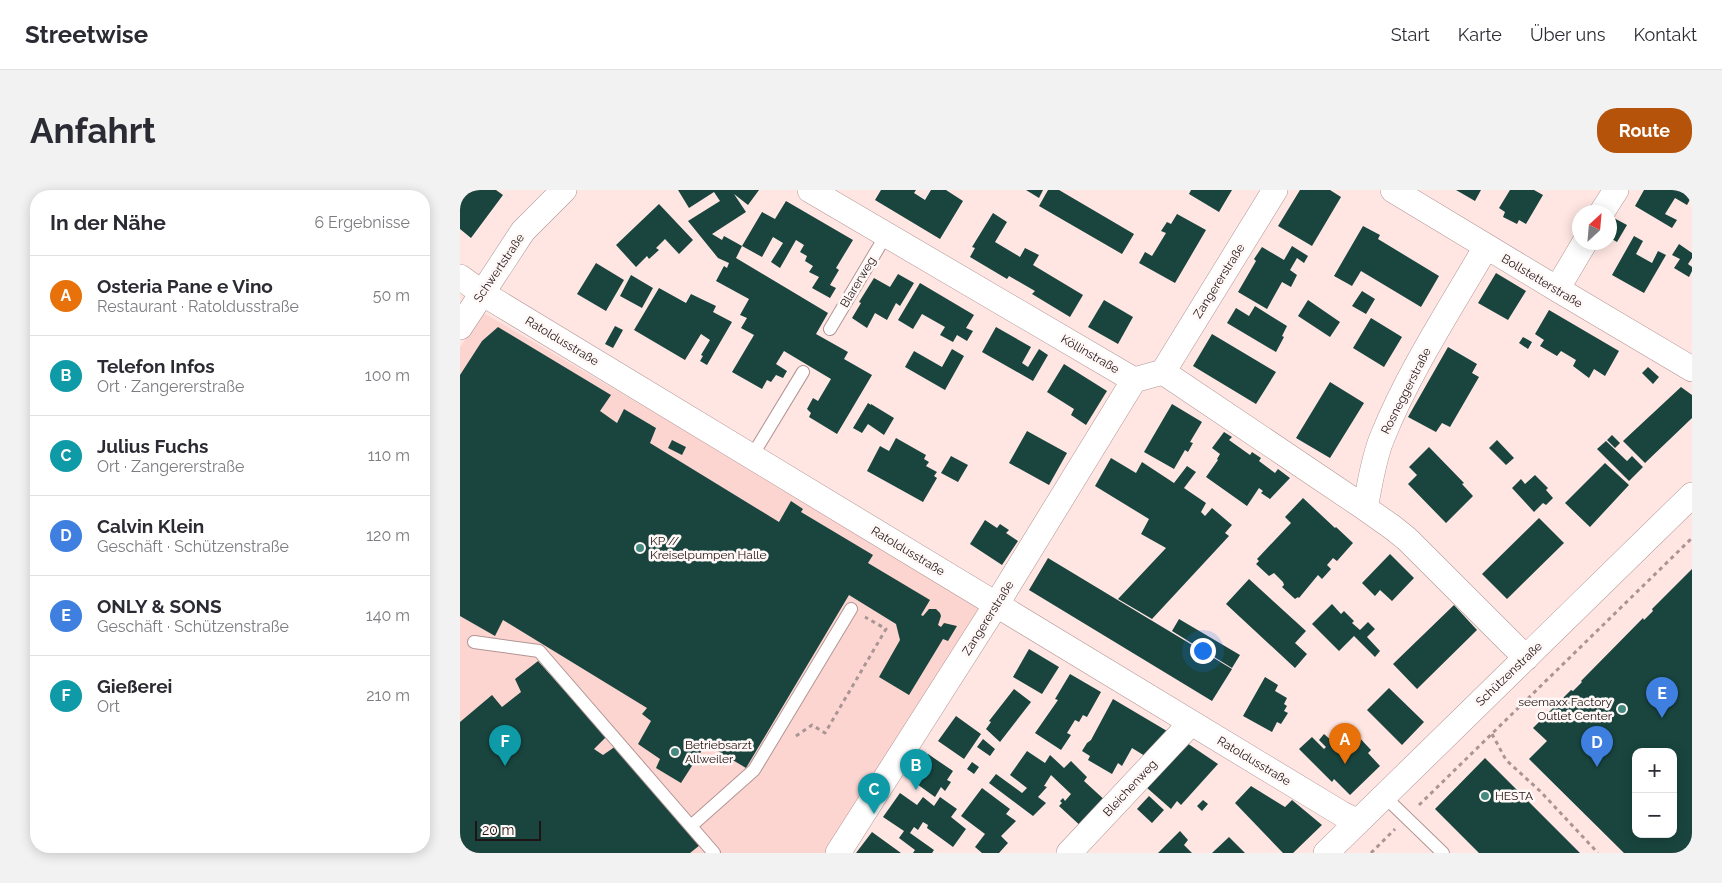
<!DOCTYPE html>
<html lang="de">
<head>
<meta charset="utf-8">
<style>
	:root { --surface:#fff; --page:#f2f2f3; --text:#2b2b33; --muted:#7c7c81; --line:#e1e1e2; --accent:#b45309 }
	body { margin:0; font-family:Raleway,sans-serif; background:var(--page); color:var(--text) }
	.controls { position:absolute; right:15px; bottom:15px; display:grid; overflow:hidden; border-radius:10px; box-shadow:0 2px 12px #0003 }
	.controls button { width:45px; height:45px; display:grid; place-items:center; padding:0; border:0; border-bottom:1px solid var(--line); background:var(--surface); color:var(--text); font:25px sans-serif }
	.compass { position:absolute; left:1112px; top:15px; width:45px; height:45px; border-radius:50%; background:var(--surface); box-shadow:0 2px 12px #0003; rotate:26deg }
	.scale { position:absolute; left:15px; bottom:12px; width:66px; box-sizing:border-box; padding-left:5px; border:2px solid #1f1413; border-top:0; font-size:14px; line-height:18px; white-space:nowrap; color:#1f1413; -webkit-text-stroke:4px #fff8f7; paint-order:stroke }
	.you { position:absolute; left:742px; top:460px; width:18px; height:18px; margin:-12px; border:4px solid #fff; border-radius:50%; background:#1a73e8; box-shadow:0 0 0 8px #1a73e833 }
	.badge { display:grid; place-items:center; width:32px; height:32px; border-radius:50%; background:var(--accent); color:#fff; font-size:16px; font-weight:700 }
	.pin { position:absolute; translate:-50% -41px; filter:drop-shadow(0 1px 2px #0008) }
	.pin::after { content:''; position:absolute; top:26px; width:18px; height:15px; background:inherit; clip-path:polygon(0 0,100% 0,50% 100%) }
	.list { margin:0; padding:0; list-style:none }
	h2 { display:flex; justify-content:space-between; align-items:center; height:65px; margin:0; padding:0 20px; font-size:21px }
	h2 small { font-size:16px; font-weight:400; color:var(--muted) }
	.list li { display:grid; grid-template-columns:32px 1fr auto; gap:15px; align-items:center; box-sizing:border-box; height:80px; padding:0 20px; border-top:1px solid var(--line) }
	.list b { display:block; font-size:19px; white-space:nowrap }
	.list p { margin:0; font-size:16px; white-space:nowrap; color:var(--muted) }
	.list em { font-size:16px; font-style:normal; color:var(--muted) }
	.map { position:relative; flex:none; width:1232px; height:663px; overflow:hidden; border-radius:20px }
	header { display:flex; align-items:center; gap:30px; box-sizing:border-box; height:70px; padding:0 25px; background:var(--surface); border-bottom:1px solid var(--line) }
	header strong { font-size:24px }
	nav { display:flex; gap:28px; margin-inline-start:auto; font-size:18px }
	.intro { display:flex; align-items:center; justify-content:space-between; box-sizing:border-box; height:120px; padding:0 30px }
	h1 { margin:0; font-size:35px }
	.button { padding:12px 22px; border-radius:20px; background:var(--accent); color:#fff; font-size:18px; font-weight:700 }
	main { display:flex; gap:30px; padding:0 30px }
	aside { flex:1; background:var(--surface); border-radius:20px; box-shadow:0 2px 12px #0003 }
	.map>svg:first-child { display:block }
</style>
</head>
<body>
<header>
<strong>Streetwise</strong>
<nav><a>Start</a><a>Karte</a><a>Über uns</a><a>Kontakt</a></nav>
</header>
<div class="intro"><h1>Anfahrt</h1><a class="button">Route</a></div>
<main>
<aside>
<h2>In der Nähe<small>6 Ergebnisse</small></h2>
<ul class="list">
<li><span class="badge" style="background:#e8710a">A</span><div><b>Osteria Pane e Vino</b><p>Restaurant · Ratoldusstraße</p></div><em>50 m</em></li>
<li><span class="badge" style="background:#0f9aa8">B</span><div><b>Telefon Infos</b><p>Ort · Zangererstraße</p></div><em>100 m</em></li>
<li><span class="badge" style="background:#0f9aa8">C</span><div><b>Julius Fuchs</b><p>Ort · Zangererstraße</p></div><em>110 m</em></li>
<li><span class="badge" style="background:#3f7fe0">D</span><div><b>Calvin Klein</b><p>Geschäft · Schützenstraße</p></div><em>120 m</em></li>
<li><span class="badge" style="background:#3f7fe0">E</span><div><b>ONLY &amp; SONS</b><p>Geschäft · Schützenstraße</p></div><em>140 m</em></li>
<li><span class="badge" style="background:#0f9aa8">F</span><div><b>Gießerei</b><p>Ort</p></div><em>210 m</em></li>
</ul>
</aside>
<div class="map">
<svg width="1232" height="663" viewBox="0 0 1232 663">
	<rect width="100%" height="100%" fill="#ffe6e3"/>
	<!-- built -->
	<path fill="#fcd5d1" d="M24,123L529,418L371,663H0V157Z"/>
	<!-- building -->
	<path fill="#19453e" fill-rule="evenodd" d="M0,0H36L43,5L11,48L0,39Z
		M218,0H299L288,15L274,4L286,22L252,44L262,50L264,46L282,56L302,22L315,29L326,11L393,50L376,78L379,80L370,95L376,98L370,108L352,98L359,87L349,82L353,76L345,71L347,66L340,62L344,55L336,50L320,78L311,72L323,53L313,47L302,67L282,56L276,68L368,123L356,144L388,162L384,169L412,185L377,244L349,227L351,223L347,219L353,208L358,211L371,189L324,161L316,174L327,181L323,188L316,185L311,192L307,190L302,199L272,182L294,145L281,138L287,128L280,125L289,109L256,91L264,76L267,78L269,73L258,68L228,31L260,11L254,2L229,18Z
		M421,0H456L454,3L465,10L471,0H486L503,11L480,49L415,10Z
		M566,0H583L579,8Z
		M588,0H599L674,44L662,64L579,16Z
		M731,0H772L759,22L729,4Z
		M840,0H870L881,7L852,56L818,36Z
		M996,0H1021L1015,11Z
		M1050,0H1074L1083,5L1066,34L1059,30L1057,34L1043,27L1045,22L1039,18Z
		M1184,0H1232V6L1227,15L1215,8L1205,24L1217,30L1212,38L1175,16Z
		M199,14L233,50L219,64L205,49L196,58L199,60L189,69L187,66L176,77L156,55Z
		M533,23L547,32L535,52L560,67L565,58L579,65L573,75L623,105L610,127L572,104L575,101L549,86L547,89L510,67L515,58L512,57Z
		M717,24L746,40L715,93L679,73L685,62L692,66L706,43L701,41L707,32L711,34Z
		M1152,27L1167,35L1157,52L1150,48V31Z
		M903,36L920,45L918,49L979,86L961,117L901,81L892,96L874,86Z
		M1174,46L1183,51L1176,64L1192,73L1198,61L1206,65L1184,103L1152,85Z
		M1219,54L1232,63V68L1228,74L1232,77V81L1229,87L1214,78L1220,69L1212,65Z
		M832,56L848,66L844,73L837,68L830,80L837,85L831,97L822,92L807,119L778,102L796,71L794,69L802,57L824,70Z
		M136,73L164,90L146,121L117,104Z
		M1036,83L1066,101L1048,130L1018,113Z
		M438,84L454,93L440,116L436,113L427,130L415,123L407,138L392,128L401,113L399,112L414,88L430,97Z
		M171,85L193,98L182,118L160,106Z
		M460,93L514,125L506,138L513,141L507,151L497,145L493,152L480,145L485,137L462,124L453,139L438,130Z
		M199,98L226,113L231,104L256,116L253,122L272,132L247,175L240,171L243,166L241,165L250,150L241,144L225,170L174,140Z
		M902,101L915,109L906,124L892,116Z
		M644,110L673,127L658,154L628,137Z
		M848,110L880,132L870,147L838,126Z
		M795,116L827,136L822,146L824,147L816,162L767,133L776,118L789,126Z
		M1089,120L1159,161L1145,186L1134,179L1129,188L1113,176L1116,170L1101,161L1097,166L1080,156L1084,150L1075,144Z
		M911,128L942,147L924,177L893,158Z
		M155,136L163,140L153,158L145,154Z
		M38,137L151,205L140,221L157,233L164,219L196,238L190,253L319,332L331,311L343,319L341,322L413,365L408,373L470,410L461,425L463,426L469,419H476L480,423L481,426L478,435L481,437L484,433L497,436L488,451L483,449L449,505L419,487L440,450L436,434L389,405L286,578L246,554L221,593L196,578L200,569L178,554L191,531L182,524L187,518L43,430L35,446L0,426V185L22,151Z
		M536,137L571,157L562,173L568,177L579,159L588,165L573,191L522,162Z
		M752,144L816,182L796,214L733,176Z
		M1063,147L1072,152L1068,159L1059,153Z
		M988,157L1017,174L1012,183L1019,187L990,237L982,233L976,242L948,227Z
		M492,159L504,166L485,200L445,177L454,161L482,177Z
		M604,174L647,201L626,235L611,225L614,219L587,202Z
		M1188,177L1199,187L1193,194L1182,183Z
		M870,192L904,213L870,268L836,248Z
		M1221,197L1232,205V228L1185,273L1163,251Z
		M408,213L411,215V214L434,228L424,245L408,234L402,243L393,238Z
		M712,214L742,232L730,252L733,253L728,262L725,260L714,279L684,262Z
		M567,241L607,263L589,295L549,273Z
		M764,242L772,247L769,250L790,265L792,262L801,268L799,271L815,283L818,279L830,288L810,309L801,303L803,301L799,298L787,316L746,287L758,270L757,269L760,264L752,258Z
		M1152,245L1160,253L1155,258L1147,250Z
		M436,248L466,265L464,269L469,272L466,276L477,282L474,286L477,288L463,312L407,281L420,256L429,261Z
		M212,250L226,257L222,265L208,258Z
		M1037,250L1054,268L1046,275L1029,258Z
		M1146,251L1167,271L1172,266L1183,277L1169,291L1137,259Z
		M969,257L1004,293L1002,294L1013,306L986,333L948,294L957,285L949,277Z
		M491,266L508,275L498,292L481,283Z
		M651,268L676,283L682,272L714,293L727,276L736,282L724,298L746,313L741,322L745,326L752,318L772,335L765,343L769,346L692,429L658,409L706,358L681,344L689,329L635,296Z
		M1145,273L1169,295L1130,337L1105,313Z
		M1075,285L1088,298L1086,300L1093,308L1086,315L1083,313L1074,322L1052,298L1061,289L1065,294Z
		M843,308L875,338L876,337L893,353L877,371L873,368L867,375L871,379L862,389L858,385L839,408L838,407L835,409L822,397L824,395L823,392L814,383L809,386L796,374L799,371L797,369L831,333L825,327Z
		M1079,328L1104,353L1047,409L1022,384Z
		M525,330L537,338L540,334L549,340L546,343L558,351L542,375L510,354Z
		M930,364L954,388L932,411L920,400L915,406L902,393Z
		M588,368L772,479L752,511L569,400Z
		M1232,379V663H1164L1069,569L1087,551L1073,538L1111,500L1113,501L1122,492L1121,491L1183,428L1184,430L1193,421L1192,419ZM1176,562H1213V644H1176Z
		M789,389L846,441L835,453L847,464L835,478L766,414Z
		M872,414L881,424L884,421L894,431L892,433L900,440L908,432L915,439L907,447L920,461L915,467L894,446L879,461L852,434Z
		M994,415L1017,440L957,499L933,474Z
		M719,429L780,465L772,478L712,441Z
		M569,459L599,477L582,504L553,487Z
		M78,471L146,547L134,559L143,565L156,556L240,655L230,663H0V532L32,505L42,517L61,502L55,489Z
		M610,484L641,502L627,527L623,525L619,532L615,530L607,543L611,545L601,560L575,543L598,510L595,509Z
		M805,487L818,495L815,501L827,508L824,514L827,516L824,521L828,523L821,534L817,532L812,542L783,526Z
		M929,498L964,532L942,555L907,520Z
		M554,499L571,512L540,552L526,539L531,532L529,531Z
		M653,509L707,541L701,551L685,566L672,558L662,576L658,573L652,584L628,570L630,566L622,561L627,553L631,550Z
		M496,526L521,544L504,569L478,551Z
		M883,540L892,548L896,544L911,560L908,563L920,576L890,605L874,589L872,592L839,559L852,547L864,559L866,557L859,550L864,544L872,551Z
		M523,549L535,559L530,566L517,557Z
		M727,553L758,574L721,615L717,611L711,619L686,597Z
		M567,561L585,573L590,565L604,578L611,571L627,587L624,591L648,613L624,639L599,616L602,613L600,611L603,608L605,611L611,604L591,585L584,596L587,597L578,607L586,613L573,626L529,593L536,584L562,603L567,598L550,585Z
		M468,564L493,581L487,590L491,592L485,601L481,597L475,607L450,589Z
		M1025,568L1120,663H1019L975,619Z
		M512,572L519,577L514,584L507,579Z
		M791,596L825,617L832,610L862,635L833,663H823L775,613Z
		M522,598L550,619L546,624L556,631L541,646L548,653L539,663H522L515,657L525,644L501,626Z
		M440,603L457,615L463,607L474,616L480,607L497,619L491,627L506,639L493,657L467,638L468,635L463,632L458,640L454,637L450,643L474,660L472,663H453L455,660L439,648L444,641L423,627Z
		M689,606L704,620L692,633L677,619Z
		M743,610L748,614L742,621L737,616Z
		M720,641L728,650L724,655L732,663H698Z
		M412,642L441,663H396Z
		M769,647L785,663H752Z"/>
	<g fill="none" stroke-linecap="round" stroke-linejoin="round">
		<!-- lane casing -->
		<g stroke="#b29593" stroke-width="14">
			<path id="lane" d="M370,139L426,45
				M292,266L343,182
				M14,452L79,461L254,663
				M924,606L983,663
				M231,636L294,580L391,419"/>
		</g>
		<!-- street casing -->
		<g stroke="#b29593" stroke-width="26">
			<path id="street" d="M350,0L674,190L703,182L905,318
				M933,0L1097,99L1232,179
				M1142,22L1156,0
				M1026,57C990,119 949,181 922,248C913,270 910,295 905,318L932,337L947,349L1066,468
				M0,87L22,103L882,624L898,632
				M1097,99L1125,52
				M0,137L63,41L104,0
				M703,182L815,0
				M378,663L536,415L674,190
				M609,663L731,533
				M866,663L1232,305"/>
		</g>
		<!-- path -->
		<path stroke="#a99593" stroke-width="3" stroke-dasharray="4 4" stroke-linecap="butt" d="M1032,544L1046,570L1080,601L1138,663
			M336,546L352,535L365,543L426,439L405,427
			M959,615L1232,348
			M911,663L935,639"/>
		<!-- lane -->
		<use href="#lane" stroke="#fff" stroke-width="12"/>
		<!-- street -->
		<use href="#street" stroke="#fff" stroke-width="25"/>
	</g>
	<!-- markers -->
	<g fill="#468a7f" stroke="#fff8f7" stroke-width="2">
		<circle cx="180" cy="358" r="5"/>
		<circle cx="1162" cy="519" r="5"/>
		<circle cx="215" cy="562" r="5"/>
		<circle cx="1025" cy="606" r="5"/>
	</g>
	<g text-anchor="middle" stroke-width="5" stroke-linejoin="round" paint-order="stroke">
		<!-- street labels -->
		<g font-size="12" fill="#1f1413" stroke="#fff8f7">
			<text transform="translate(39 78) rotate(-56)" y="4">Schwertstraße</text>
			<text transform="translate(759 91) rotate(-58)" y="4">Zangererstraße</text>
			<text transform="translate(1082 91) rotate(31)" y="4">Bollstetterstraße</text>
			<text transform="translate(398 92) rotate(-59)" y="4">Blarerweg</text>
			<text transform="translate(102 151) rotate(31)" y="4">Ratoldusstraße</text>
			<text transform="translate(630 164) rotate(30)" y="4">Köllinstraße</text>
			<text transform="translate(946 201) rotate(-63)" y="4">Rosneggerstraße</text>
			<text transform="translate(448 361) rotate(31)" y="4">Ratoldusstraße</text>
			<text transform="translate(528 428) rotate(-58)" y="4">Zangererstraße</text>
			<text transform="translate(1049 484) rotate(-44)" y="4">Schützenstraße</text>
			<text transform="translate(794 571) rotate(31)" y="4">Ratoldusstraße</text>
			<text transform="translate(670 598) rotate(-47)" y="4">Bleichenweg</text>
		</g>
		<!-- poi labels -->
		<g font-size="12" fill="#1f1413" stroke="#fff8f7" text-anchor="start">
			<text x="190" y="355">KP //<tspan x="190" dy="14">Kreiselpumpen Halle</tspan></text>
			<text x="1152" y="516" text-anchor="end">seemaxx Factory<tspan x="1152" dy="14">Outlet Center</tspan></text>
			<text x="225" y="559">Betriebsarzt<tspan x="225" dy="14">Allweiler</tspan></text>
			<text x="1035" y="610">HESTA</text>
		</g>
	</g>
</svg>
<div class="controls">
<button>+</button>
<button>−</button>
</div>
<svg class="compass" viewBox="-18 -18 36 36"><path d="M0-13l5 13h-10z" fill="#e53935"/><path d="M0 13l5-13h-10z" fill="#7c7c81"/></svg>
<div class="scale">20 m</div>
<div class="you"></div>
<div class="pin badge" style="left:885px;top:574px;background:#e8710a">A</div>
<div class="pin badge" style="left:456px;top:600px;background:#0f9aa8">B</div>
<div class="pin badge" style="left:414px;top:624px;background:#0f9aa8">C</div>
<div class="pin badge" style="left:1137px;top:577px;background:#3f7fe0">D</div>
<div class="pin badge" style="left:1202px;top:528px;background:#3f7fe0">E</div>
<div class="pin badge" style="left:45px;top:576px;background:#0f9aa8">F</div>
</div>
</main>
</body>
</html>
